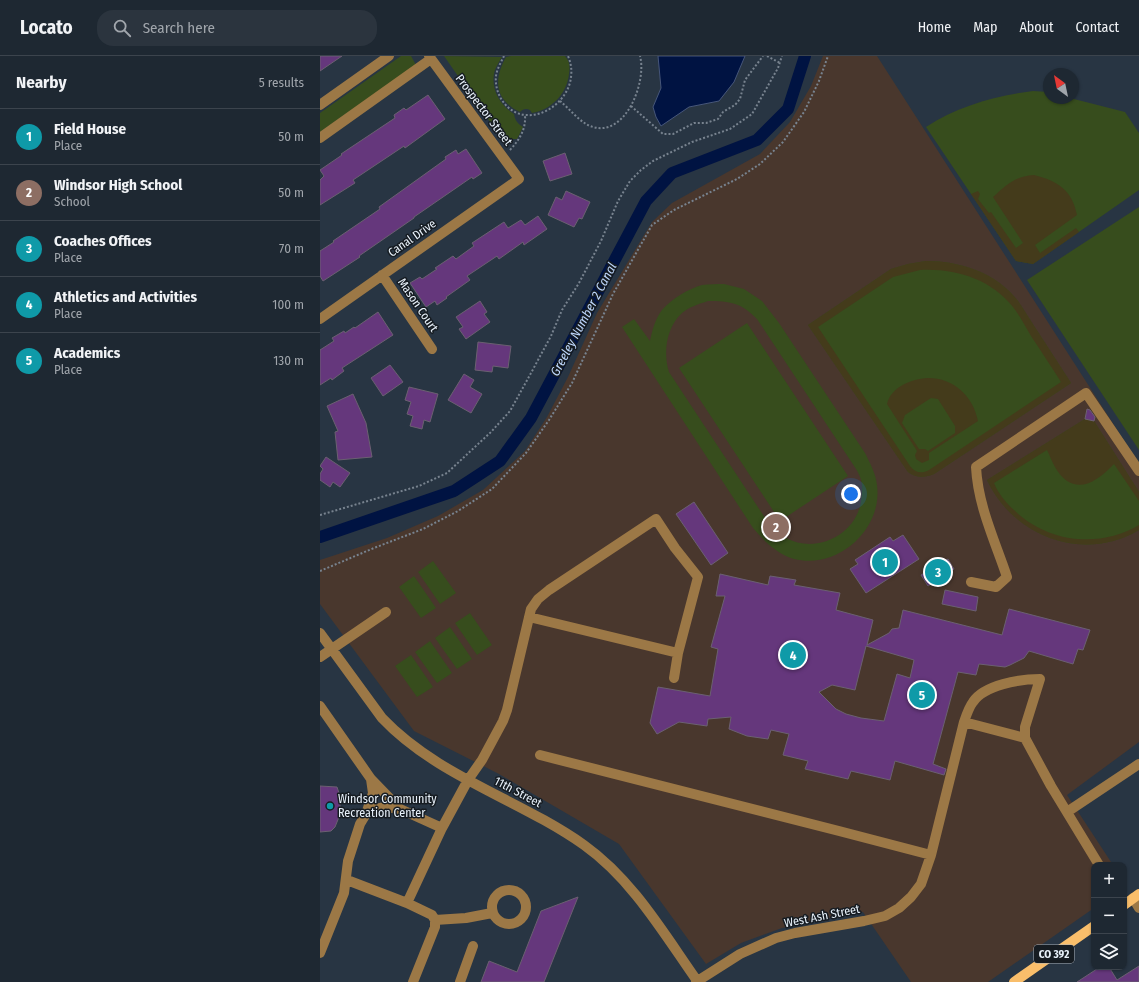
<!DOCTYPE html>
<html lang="en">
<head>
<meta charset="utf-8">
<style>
	:root { --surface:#1e2832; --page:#2b343e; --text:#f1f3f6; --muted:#a1a6ac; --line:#3c444d; --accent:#8bbbb9 }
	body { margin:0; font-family:"Fira Sans Condensed",sans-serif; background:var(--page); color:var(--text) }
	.controls { position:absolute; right:12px; bottom:12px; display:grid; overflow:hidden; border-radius:8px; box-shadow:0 1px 3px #0004 }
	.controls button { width:36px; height:36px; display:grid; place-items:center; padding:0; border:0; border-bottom:1px solid var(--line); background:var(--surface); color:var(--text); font:20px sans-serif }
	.compass { position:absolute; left:723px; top:12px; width:36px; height:36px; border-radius:50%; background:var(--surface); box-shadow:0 1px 3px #0004; rotate:327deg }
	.you { position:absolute; left:531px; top:438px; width:14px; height:14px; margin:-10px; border:3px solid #fff; border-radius:50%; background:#1a73e8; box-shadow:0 0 0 6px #1a73e833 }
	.badge { display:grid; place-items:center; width:26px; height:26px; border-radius:50%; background:var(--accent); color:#fff; font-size:13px; font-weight:700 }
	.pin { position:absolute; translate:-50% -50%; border:2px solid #fff; box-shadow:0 1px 4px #0006 }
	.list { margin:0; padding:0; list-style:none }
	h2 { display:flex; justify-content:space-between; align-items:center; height:52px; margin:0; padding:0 16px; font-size:17px }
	h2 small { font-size:13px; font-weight:400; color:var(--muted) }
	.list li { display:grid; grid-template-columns:26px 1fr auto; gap:12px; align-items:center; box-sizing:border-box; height:56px; padding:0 16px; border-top:1px solid var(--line) }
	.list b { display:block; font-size:15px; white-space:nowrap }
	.list p { margin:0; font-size:13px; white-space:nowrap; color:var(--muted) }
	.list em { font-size:13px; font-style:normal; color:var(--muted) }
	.icon { flex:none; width:22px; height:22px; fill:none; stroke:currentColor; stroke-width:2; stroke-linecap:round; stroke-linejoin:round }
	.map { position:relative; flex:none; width:819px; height:926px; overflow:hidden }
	header { display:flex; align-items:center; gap:24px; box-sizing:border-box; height:56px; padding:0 20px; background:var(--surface); border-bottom:1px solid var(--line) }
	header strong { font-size:19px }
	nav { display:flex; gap:22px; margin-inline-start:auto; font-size:14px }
	.search { width:280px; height:36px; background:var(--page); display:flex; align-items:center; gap:10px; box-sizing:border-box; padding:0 14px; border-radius:16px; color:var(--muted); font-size:15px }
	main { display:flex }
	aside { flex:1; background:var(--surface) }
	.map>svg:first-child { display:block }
</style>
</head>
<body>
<header>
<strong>Locato</strong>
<div class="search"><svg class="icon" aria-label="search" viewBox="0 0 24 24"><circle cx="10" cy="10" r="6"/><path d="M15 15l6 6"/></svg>Search here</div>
<nav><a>Home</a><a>Map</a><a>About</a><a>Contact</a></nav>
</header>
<main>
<aside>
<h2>Nearby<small>5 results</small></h2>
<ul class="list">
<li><span class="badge" style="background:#0f9aa8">1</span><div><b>Field House</b><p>Place</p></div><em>50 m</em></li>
<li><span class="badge" style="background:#8d6e63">2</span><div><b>Windsor High School</b><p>School</p></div><em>50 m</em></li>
<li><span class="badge" style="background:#0f9aa8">3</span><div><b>Coaches Offices</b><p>Place</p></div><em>70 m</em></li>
<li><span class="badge" style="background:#0f9aa8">4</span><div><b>Athletics and Activities</b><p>Place</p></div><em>100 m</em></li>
<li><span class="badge" style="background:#0f9aa8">5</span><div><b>Academics</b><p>Place</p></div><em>130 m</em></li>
</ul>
</aside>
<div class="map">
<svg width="819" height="926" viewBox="0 0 819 926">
	<rect width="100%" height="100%" fill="#283543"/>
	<!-- education -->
	<path fill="#49372d" d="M503,0H557L819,408V686L747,739L793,809H774V852L668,926H591L543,856L494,865L462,872L421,887L386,908L299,788L179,718L94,675L0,548V504L67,482L118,460L163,434L205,395L227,361L248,321L277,257L332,166L352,147L440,98L470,66L491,30Z"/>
	<!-- green -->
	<path fill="#374d1d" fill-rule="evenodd" d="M81,0H91L96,9L0,76V57Z
		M124,0L182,1C179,6 175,12 174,18C171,34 181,50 194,58C195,64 197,67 203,71L197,83H191L184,86Z
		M191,0H245C250,5 250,12 249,18C247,38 231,54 212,57L210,54C206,52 203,53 200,56C175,44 173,24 186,1Z
		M713,35L729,36V42H750L805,56L819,77V134L713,208L696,205L606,71C638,50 675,40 713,35Z
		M819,151V394L707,224Z
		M606,205C640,205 677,217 698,245C705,255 711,266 718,276C729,293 740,310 751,327L614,418C604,422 597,422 588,416L488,269L571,213L588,208Z
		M404,228L424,233L442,245L459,267L545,397C550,407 556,418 557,429C563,473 518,514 474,503C457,498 444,485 433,472L302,271L314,263L330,285C332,275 335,263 342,254C351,243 370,232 382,229C389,228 397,228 404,228ZM388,245C410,245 422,247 437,263L536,413C538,416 540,420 541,424C543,431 542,439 541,446C535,480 495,498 466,482C460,480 455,475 451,471L349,316C343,297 346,272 362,257C369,251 379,248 388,245Z
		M427,267L528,420L460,465L359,312Z
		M765,363L774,365L819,436V474C763,507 694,481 667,424Z
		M113,505L136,537L120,548L98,516Z
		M94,520L116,552L101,562L79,531Z
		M150,557L172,589L157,599L135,567Z
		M130,571L152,603L137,613L115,582Z
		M110,585L132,617L117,627L95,596Z
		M91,599L113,631L97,641L75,610Z"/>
	<!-- sand -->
	<path fill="#443b1b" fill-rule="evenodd" d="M714,119C738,125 752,134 757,159L715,189L720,197L756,172L759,176L713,208L696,205L651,138L658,135L660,138L658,143L669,157L671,156L696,192L703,187L673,141C686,129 695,120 714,119Z
		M606,205C640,205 677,217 698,245C705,255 711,266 718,276C729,293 740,310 751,327L614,418C604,422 597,422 588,416L488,269L571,213L588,208ZM600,214C635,212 671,223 693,251C700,260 705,270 711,280C721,295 731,310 741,326L609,414C602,418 595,417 590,410L498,271L573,221Z
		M608,322C634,322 653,340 658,365L609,397V404L602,407L596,403L595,399L597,395L567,348C571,331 591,323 608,322ZM611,342L618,343L635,370V377L608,395L605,393H599L582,367L585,359Z
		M765,363L774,365L819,436V445L794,408C776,427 753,442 735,411C732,406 730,400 727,394L674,427C678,437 686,447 694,454C727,486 779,493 819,469V474C763,507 694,481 667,424Z"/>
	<!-- water -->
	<path fill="#001342" stroke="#46567a" d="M338,0H425L414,26L399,45L369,51L341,70L336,61L333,51L341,32Z"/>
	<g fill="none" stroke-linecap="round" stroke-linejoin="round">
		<!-- canal -->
		<path stroke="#001342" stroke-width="12" d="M0,481L134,435L180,405L211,362L326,145L352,117L437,84L468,53L485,0"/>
	</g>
	<!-- building -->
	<path fill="#65377c" stroke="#6b6071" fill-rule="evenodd" d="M0,0H22L0,15Z
		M108,39L125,63L85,92L84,90L33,124L35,127L0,149V124L4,120L0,114L22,99L21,98L75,62L74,59L84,52L86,54Z
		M146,93L162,117L153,123L152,121L94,161V162L39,200L40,201L3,225L0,220V195L14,186L13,185L60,153L59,151L126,103L125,101L136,94L138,98Z
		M245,97L252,118L230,125L223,105Z
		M246,135L270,146L262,163L259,162L254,171L228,159L236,141L242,144Z
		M218,160L227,173L204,189L203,186L179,203L177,200L147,220L150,224L126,241L127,242L117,249L115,245L106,251L90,227L100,221L102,223L117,213L115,212L133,200L136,203L154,190L152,187L184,166L188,172L201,164L205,169Z
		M160,245L167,256L164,258L170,266L146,283L139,273L143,271L136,261Z
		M58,256L73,279L22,312L24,315L12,324L11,322L0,329V294L14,285L12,282L24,275L25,277L34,271L35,272Z
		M158,286L191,290L188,312L173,310L172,316L155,314Z
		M70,309L83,326L63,340L51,322Z
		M144,318L154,324L150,331L162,338L151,357L128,344Z
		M89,331L118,338L110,366L104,364L102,373L90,370L93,360L87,358L91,346L85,344Z
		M33,338L46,367L52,401L18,404L15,376L18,375L7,350Z
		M767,353L770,354L775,361L774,365L765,363Z
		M6,401L30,417L20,431L13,426L10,431L0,424V418L3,413L0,410Z
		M374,446L408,497L391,509L356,458Z
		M583,479L599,503L546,537L530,513L538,508L535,504L570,481L573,485Z
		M628,503L634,513L608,530L601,519Z
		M400,518L448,529L450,520L476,524L474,529L520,537L516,554L553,564L547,589L569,577L572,573L579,572L583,554L682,579L689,553L770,574L763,594L758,593L753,608L709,595L704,602L690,609L685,611L659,608L656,619L638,616L613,708L626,713L624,719L575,705L570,724L531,715L528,723L485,713L488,705L463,699L469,678L451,674L448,683L427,680L409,673L411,661L388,663L387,670L359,666L337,678L330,667L338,631L390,640L398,593L391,591L405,540H396ZM546,590L594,604L590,622L577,618L564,665L541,662L526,658L516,653L499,636L512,629L535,634Z
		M625,534L658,541L656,555L622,548Z
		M0,730L17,731L20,740V755L19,761L15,771L11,775L0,776Z
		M258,841L224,926H161L169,905L197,916L221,855Z
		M819,910V926H757L780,911H789L797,924Z"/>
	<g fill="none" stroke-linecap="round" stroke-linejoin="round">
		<!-- path -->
		<path stroke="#78838f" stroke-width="2" stroke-dasharray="2 2" stroke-linecap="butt" d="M184,0C181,6 177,13 176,20C174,38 187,58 206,59C227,61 249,42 251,21C252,14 251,7 248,0
			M447,0L460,7
			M240,45C250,53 261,68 273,71C306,81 327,25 320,0
			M311,50L343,78H353L374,67H386L398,63L403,56L415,49L420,43L425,24L443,0
			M190,94C200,83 206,73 205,59
			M0,459L99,430L127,417L171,376L190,355L211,317L231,280L242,254L259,227L281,185L298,145L310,125L321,114L333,105L372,86L410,73L432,58L458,12L462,0
			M0,515L54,492L103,473L138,455L172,433L206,397L229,364L252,327L293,238L332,169L354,154L417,123L440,108L463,86L484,56L499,25L508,0"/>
		<!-- minor -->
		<path stroke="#9c7846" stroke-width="10" d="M0,49L69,0
			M0,82L111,3
			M62,219L112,293
			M0,263L199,123L109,0
			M651,526L676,531L687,521C675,485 658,450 656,411L766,337L819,415
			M209,561L358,597
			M0,577L62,662C118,721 199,743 264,789C313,824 344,878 378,926
			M0,601L66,556
			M0,650L51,723L80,753
			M644,666C646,660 649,651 653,646C664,629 700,623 720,623L705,671V682
			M220,699L519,775L611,799L644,666L705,682L731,730L779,809
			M747,756L819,708
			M46,758L53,737L51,723
			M27,824L87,847L112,859L115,864V871L93,926
			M172 851a17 17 0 1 1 34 0a17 17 0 1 1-34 0Z
			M813,842L819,852
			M87,847L122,772L148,724L162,704L183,665L187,654L211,553L218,543L229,534L336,463L355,492L378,521L358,597L354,622
			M115,864L146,862L172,857
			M0,897L24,837L28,805L40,768L46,758L56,753L65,751L80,753L122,772
			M140,926L153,890
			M376,926L420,898L456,882L475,877L544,865L565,860L579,852L591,841L601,828L611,799"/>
		<!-- major -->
		<path stroke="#f9be6b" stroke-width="10" d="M804,849L819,838
			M694,926L774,870"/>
	</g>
	<!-- markers -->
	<circle fill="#0f9aa8" stroke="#161c22" stroke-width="1.5" cx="10" cy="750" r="4"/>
	<g text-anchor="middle" stroke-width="3" stroke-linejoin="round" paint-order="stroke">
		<!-- shield labels -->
		<rect fill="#161c22" stroke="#aab2ba" stroke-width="1" x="714" y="889" width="40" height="18" rx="3"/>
		<g font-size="11" font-weight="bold" fill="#e9f2fb">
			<text x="734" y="902">CO 392</text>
		</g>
		<!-- street labels -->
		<g font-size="12" fill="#e9f2fb" stroke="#161c22">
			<text transform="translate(164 54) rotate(53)" y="4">Prospector Street</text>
			<text transform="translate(92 182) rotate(-35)" y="4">Canal Drive</text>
			<text transform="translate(98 249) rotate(56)" y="4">Mason Court</text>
			<text transform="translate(198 736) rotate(28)" y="4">11th Street</text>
			<text transform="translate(502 860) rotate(-11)" y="4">West Ash Street</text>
		</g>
		<!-- poi labels -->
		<g font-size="12" fill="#e9f2fb" stroke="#161c22" text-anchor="start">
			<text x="18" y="747">Windsor Community<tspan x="18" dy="14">Recreation Center</tspan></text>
		</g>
		<!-- water labels -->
		<g font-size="13" font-style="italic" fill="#bed7fd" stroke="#161c22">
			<text transform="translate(263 263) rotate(-62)" y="5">Greeley Number 2 Canal</text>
		</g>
	</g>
</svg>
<div class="controls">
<button>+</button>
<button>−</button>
<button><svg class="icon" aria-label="layers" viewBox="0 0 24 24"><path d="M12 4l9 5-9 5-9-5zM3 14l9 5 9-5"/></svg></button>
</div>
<svg class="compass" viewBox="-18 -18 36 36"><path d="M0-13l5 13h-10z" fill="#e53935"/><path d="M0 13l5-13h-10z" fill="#a1a6ac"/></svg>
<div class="you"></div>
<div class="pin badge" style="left:565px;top:506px;background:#0f9aa8">1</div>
<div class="pin badge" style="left:456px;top:471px;background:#8d6e63">2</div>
<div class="pin badge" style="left:618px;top:516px;background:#0f9aa8">3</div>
<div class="pin badge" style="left:473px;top:599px;background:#0f9aa8">4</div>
<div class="pin badge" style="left:602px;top:639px;background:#0f9aa8">5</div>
</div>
</main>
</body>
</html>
